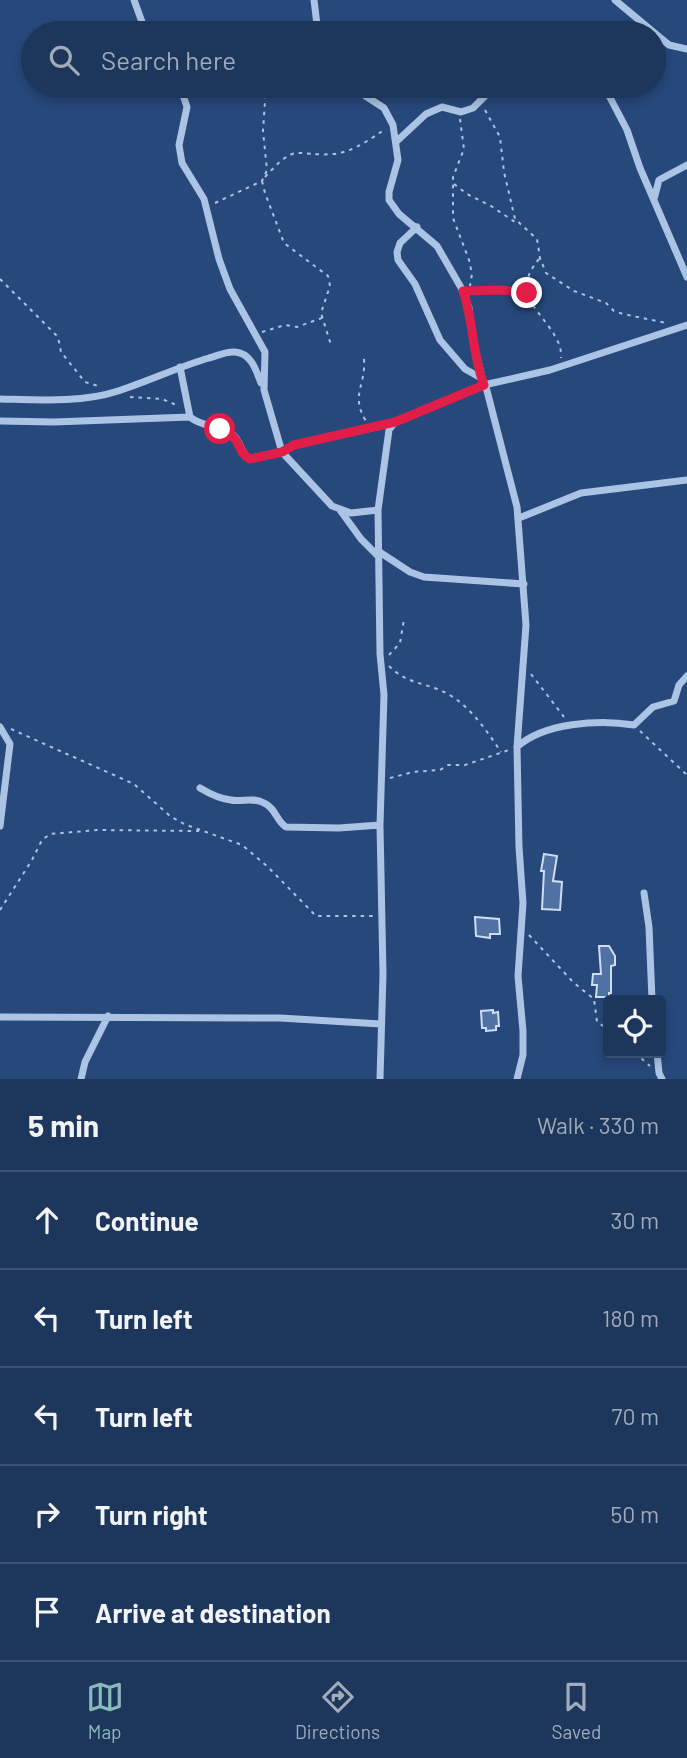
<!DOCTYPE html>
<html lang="en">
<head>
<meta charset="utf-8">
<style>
	:root { --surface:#1d365c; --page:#253e62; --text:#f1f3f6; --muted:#a0abbb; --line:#3b5072; --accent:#8bbbb9 }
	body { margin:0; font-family:Barlow,sans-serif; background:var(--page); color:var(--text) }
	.controls { position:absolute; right:21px; bottom:21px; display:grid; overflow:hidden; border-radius:7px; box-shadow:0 4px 10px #0003 }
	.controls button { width:63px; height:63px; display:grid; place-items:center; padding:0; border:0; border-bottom:2px solid var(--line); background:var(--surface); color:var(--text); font:35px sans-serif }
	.stop { position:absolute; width:21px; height:21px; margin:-16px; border:5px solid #e11d48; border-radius:50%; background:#fff }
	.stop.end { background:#e11d48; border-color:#fff; box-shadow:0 2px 7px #0008 }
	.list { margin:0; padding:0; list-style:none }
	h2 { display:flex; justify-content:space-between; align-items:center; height:91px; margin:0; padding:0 28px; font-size:30px }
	h2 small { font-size:23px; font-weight:400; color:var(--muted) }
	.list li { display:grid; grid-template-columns:46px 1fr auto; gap:21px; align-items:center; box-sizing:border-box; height:98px; padding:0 28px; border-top:2px solid var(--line) }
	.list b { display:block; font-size:26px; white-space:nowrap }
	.list em { font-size:23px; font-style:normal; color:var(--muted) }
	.icon { flex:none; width:38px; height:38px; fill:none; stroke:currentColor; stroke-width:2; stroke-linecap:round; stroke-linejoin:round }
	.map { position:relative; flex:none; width:687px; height:1079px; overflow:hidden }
	.search { position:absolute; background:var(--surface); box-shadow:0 4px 10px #0003; left:21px; right:21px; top:21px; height:77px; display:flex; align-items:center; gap:18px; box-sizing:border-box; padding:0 24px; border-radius:38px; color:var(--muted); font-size:26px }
	.sheet { height:581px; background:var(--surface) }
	nav { display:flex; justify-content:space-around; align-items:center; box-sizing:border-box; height:98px; border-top:2px solid var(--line); background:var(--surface); font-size:19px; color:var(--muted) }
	nav a { display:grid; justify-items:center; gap:4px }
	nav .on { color:var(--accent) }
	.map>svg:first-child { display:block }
</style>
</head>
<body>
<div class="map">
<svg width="687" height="1079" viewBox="0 0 687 1079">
	<rect width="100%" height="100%" fill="#27487b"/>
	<!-- building -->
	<path fill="#5071a4" stroke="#ceddf3" stroke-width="2" d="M544,854L557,856L553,881L562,882L560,910L542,909L544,871H541Z
		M475,917L499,919L500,934H490V938L476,936Z
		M599,946H609L615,956V965L611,966V993H609V997H596L597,985H592L593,974H601Z
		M493,1010V1013L498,1012L499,1026H496V1030L486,1031V1028H482L481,1011Z"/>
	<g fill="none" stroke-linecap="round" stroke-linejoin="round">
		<!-- path -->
		<path stroke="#abc3e4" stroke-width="2" stroke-dasharray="3.5 5" stroke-linecap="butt" d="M192,97L196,86
			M485,110L500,137L504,172L515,219L537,239L540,258L546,273L574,291L606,303L614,311L623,314L666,323
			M460,119L464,149L453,177V218L469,260L472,274L470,286
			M265,177C298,141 293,157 334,154C352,152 369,140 384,130
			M262,181L265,193L284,243L328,276L330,286L321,313L331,345
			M454,184L467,194L491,206L515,222
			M215,203L262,181L267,170L263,131L266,86
			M539,259C508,296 544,311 558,342C561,347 561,353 561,358
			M0,279L58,337L61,352L85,382L98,386
			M471,291L502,290L527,293
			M262,332L285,325L297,327L322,318
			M364,359C366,386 350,395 366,421
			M130,397L162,399L179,406
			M389,655L400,643L404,619
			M389,666C407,684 423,682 444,692C468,703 487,731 501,752
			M531,674L564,717
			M11,729L134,784L170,816L184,824L242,845L268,867L316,916H373
			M640,731L687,775
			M390,778L413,772L440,770L448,765H465L509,750
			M0,910L32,860L42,840L50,834L97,830L199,831
			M529,935L574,983L594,999L597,1022L608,1029
			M635,1053L650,1066"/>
		<!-- street -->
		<path stroke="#abc3e4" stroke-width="7" d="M134,0L146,33
			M314,0L318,33
			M615,0L669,45L687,49
			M536,33L550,29L567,33
			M180,86L187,107L179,145L182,163L204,199L219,259L230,289L265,352L264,390L282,452L332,506L351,513L378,510
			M350,86L384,108L393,125L398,160L389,192V200L399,214L437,246L463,291L469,308L473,341L484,385
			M604,86L627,130L640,168L687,277
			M397,141L426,114L442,107L461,112L473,108L495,86
			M654,199L659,180L687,165
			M417,227L400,243L397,252L398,260L415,284L440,340L465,369L481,378
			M180,367L190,417
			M486,387L517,507L526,625L517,747L519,847L523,903L518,976L523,1031V1055L517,1079
			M0,399C37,400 82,403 118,391C149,381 178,367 209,358C217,356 226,351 235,352C251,353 256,370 261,383
			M0,421L54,422L190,417C203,428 221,425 233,435C241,442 241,453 249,459L282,452L294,445L394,423
			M340,510L361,539L378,556
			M519,518L581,493L687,480
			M378,551L410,572L424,577L524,584
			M0,727L10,744L0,826
			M517,747C543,723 599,719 634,725L653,707L674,701L679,685L687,676
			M200,788C210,794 220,799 231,800C242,802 253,797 264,803C276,808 276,821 286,827L339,828L380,825
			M644,893L649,927L652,1000
			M0,1017L280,1018L381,1024
			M657,1053L659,1073L662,1079
			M81,1079L85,1062L108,1016
			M380,1079L383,974L380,825L384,695L380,654L378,510L389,430L395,422L484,385L550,370L687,325"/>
	</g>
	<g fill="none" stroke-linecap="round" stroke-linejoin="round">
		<!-- route -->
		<path stroke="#e11d48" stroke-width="9" d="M220,429C244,438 235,451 250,459L282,452L294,445L395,422L484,385C472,355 474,322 463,291L502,290L527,293"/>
	</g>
</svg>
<div class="controls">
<button><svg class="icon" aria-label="locate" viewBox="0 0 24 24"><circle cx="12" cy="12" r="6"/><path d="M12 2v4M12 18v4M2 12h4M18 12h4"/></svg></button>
</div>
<div class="stop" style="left:220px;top:429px"></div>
<div class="stop end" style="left:527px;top:293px"></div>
<div class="search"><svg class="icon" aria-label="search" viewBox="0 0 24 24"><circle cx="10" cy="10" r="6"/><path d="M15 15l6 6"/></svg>Search here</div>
</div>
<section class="sheet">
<h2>5 min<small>Walk · 330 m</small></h2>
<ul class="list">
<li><svg class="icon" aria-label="ahead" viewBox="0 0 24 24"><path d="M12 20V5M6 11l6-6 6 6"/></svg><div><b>Continue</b></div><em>30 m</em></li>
<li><svg class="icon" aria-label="left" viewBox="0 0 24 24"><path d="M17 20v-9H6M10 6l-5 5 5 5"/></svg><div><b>Turn left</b></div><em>180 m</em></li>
<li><svg class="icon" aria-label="left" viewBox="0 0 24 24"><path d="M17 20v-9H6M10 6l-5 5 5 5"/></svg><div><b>Turn left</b></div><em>70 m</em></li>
<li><svg class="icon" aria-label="right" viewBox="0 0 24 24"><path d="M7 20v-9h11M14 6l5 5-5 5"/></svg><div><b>Turn right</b></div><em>50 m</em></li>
<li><svg class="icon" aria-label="arrive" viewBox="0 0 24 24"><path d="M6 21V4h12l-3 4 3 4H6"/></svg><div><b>Arrive at destination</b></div></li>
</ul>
</section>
<nav>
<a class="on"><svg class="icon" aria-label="map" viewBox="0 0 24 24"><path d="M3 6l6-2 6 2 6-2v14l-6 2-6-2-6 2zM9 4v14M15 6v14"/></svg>Map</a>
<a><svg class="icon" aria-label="directions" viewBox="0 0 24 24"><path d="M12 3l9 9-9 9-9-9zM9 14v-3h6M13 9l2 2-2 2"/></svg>Directions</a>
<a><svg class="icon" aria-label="saved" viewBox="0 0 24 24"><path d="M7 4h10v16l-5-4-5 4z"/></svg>Saved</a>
</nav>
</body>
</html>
